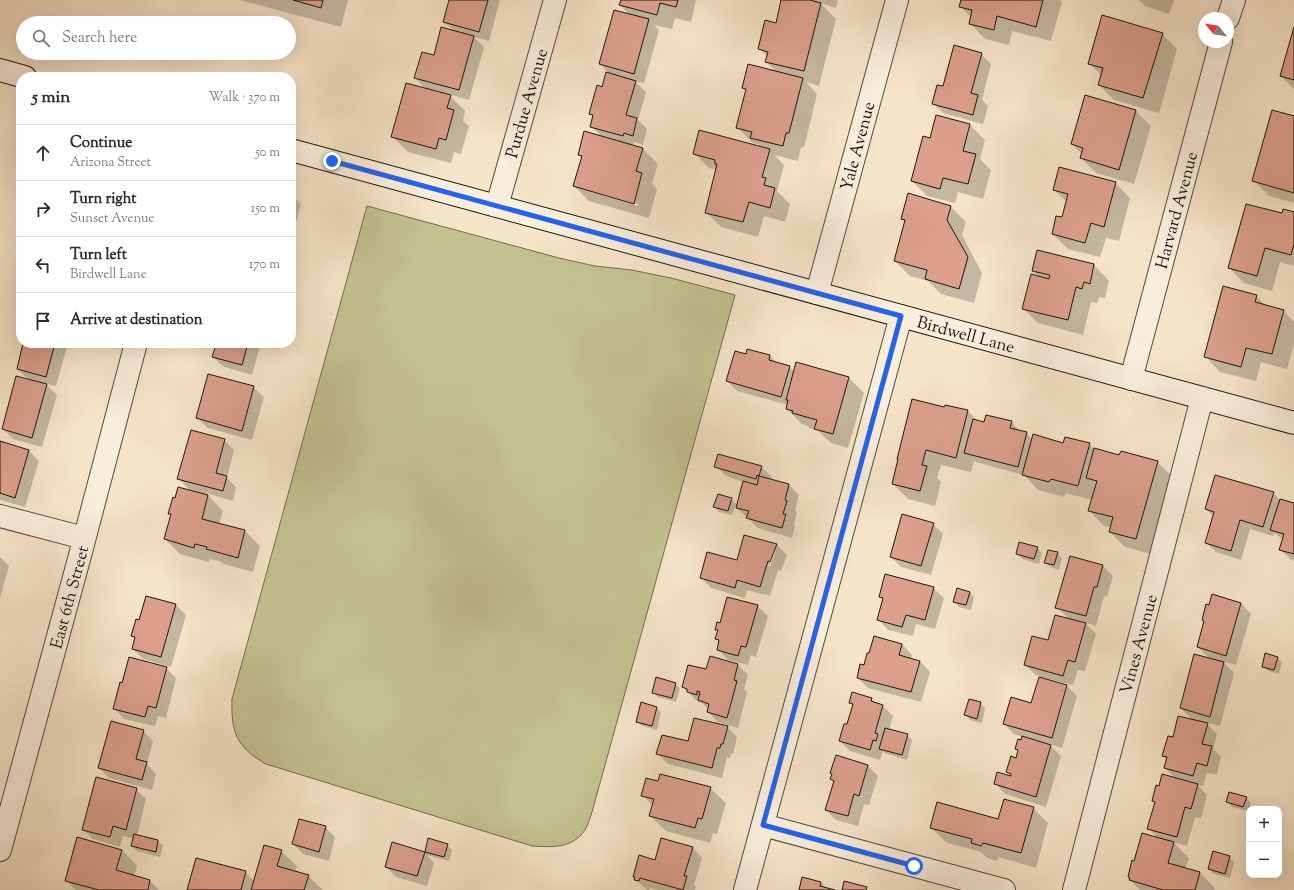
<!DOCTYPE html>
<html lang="en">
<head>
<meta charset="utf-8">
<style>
	:root { --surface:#fff; --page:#f2f2f3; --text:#2b2b33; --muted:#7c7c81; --line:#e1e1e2 }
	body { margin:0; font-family:"Sorts Mill Goudy",serif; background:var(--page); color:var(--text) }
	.controls { position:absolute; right:12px; bottom:12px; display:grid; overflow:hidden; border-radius:8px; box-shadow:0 4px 16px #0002 }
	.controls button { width:36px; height:36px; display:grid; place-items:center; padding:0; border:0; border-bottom:1px solid var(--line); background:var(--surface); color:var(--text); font:20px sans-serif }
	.compass { position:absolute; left:1198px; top:12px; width:36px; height:36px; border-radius:50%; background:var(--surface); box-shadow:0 4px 16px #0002; rotate:300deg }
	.stop { position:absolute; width:12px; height:12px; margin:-9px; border:3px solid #2563eb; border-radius:50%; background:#fff }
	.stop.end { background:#2563eb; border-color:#fff; box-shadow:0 1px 4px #0008 }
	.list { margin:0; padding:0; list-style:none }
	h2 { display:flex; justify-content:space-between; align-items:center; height:52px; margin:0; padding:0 16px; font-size:17px }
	h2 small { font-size:13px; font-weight:400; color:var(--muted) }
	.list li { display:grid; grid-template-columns:26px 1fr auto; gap:12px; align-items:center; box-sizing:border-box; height:56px; padding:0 16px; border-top:1px solid var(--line) }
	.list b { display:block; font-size:15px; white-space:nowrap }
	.list p { margin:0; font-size:13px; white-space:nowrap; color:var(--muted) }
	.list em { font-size:13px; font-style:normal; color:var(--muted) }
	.icon { flex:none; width:22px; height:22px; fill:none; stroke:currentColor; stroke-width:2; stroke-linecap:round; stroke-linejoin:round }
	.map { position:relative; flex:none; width:1294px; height:890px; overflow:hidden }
	.search { position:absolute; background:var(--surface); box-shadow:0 4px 16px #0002; left:16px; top:16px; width:280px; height:44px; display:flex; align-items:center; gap:10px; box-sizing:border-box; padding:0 14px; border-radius:22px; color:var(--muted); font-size:15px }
	.panel { position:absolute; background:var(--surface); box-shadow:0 4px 16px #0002; left:16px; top:72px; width:280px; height:276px; border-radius:16px }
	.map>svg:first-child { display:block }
</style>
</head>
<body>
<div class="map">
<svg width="1294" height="890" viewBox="0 0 1294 890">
	<rect width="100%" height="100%" fill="#f7e5ca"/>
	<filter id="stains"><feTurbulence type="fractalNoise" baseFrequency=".005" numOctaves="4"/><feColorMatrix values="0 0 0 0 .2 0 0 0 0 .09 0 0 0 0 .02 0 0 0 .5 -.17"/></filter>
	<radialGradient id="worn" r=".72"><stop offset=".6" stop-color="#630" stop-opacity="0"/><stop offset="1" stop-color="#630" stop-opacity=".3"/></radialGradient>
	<!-- green -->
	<path fill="#c5c291" stroke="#716c4e" d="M367,206L559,258L595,266L632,270L671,278L735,295L592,812C590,818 588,825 585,830C572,849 552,847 532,846L266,764C236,747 231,732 232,699Z"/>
	<!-- shadow -->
	<path fill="#0003" fill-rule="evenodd" d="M240,0H348L341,27Z
		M450,0H500L489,41L474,37L484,47L469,100L448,94L465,111L463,121L469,126L461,154L454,152L451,163L408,152L392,136L427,90L415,78L454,31L444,22Z
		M622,0H696L691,22L675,18L672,29L654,25L659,30L644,83L634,81L646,92L638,120L647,129L643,145L634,142L633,146L643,149L658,164L652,184L657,189L649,218L589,201L574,186L582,158L579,155L602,137L591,126L594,118L590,114L602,88L611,75L600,64L630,15L620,5ZM591,190L639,204L638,206L591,192Z
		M782,0H838L836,8L820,3L836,19L819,86L806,82L817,94L804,148L801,147L798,161L774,155L784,165L777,191L790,204L785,222L764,216L758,237L721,227L706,212L717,170L709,168L694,153L761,148L758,144L753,143L738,128L747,92L743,88L778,73L766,62L768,57L759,48L776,24Z
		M962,0H1060L1062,2L1051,41L1012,31L1009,45L985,39L970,23L971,17L960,6Z
		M1139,0H1174L1169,14L1145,6Z
		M1294,30V89L1281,76Z
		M1162,34L1177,49L1159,113L1114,100L1099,85L1102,76L1089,63Z
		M981,54L991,64L982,100L988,106L983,124L943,113L933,103L944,87Z
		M1136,111L1151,126L1134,184L1096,173L1081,158L1082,154L1072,144Z
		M937,116L970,125L985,140L980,159L991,170L983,199L958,192L955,203L927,196L912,181L931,139Z
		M1294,117V203L1269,196L1254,181Z
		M1115,183L1130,198L1119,241L1106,238L1100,257L1068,249L1053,234L1062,218L1067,202L1054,190Z
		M291,194L301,204L291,240Z
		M950,206L966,222L962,235L982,273L974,303L941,294L928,281L910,276L895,261L906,222L902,219Z
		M1294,213V266L1280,262L1272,291L1244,283L1229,268L1283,215Z
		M1038,251L1094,265L1109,281L1105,298L1099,297L1097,303L1091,302L1083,335L1038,323L1023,308L1040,277L1033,271Z
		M1256,296L1267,307L1284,311L1294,322V344L1287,369L1261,362L1256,381L1220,372L1205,356Z
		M24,343H68L56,386L44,383L57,395L42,447L13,439L3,429L30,381L18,369Z
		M213,343H261L252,375L224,367L213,357L216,347Z
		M748,350L770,356L777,363L789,367L795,372L797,364L849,378L864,393L848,448L831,443L817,430L809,428L806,425L802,424L787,409L788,405L737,391L727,381L746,355Z
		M253,387L264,397L252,440L208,428L197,418Z
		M945,408L968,411L977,421L985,423L1011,422L1021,432L1026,433L1033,440L1064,444H1089L1094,449L1120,457L1157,462L1173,477L1151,554L1125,547L1110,532L1111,527L1104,526L1089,510L1092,500L1066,493L1064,497L1038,490L1024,475L976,462L974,461L971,472L941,465L937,478L941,482L935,506L908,499L893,484Z
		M224,440L234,450L227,478L236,487L233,501L206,493L223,511L219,524L245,531L260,546L253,572L223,564L220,561L210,559L209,562L180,554L165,539L171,515L170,513L176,499L191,491L179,479Z
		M0,442L29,451L39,461L25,507L0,500Z
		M716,466L761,467L772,477L771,480L789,485L799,495L795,510L797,512L794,524L795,526L792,538L758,528L735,506L732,515L719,512L715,507L731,499L738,505L744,482L726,476Z
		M1273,493L1280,500L1294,504V561L1290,559L1280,549L1283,540L1275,533L1273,536L1250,529L1241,560L1216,552L1206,542L1214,517L1206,509Z
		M933,524L943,534L931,575L901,567L891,557Z
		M745,536L777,545L787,555L781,571L778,570L770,596L747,590L745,598L711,588L701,578L738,561ZM774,550H776L770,567L768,566Z
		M1037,548L1042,553L1039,564L1022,559L1017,554Z
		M1057,553L1062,558L1059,570L1050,567L1045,562Z
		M0,557L9,566L0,598Z
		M1070,558L1103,566L1113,576L1107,597L1104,596L1096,626L1084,622L1096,634L1085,671L1078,670L1073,685L1041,677V679L1067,686L1077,696L1062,748L1049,744L1061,756L1046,807L1005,794L995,783L1013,777L1008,772L1017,759L1019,752L1016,748L1021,741L1023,737L1014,734L1004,724L1031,704L1040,676L1036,675L1025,665L1069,619L1057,607Z
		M933,588L944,598L935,629L916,624L913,636L888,630L878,619L883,600L880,597Z
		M969,592L974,597L971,610L959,607L954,602Z
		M1213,596L1241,603L1251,614L1236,665L1222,661L1234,673L1220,726L1205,722L1217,734L1213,749L1221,757L1217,775L1207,773L1203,786L1197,784L1207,795L1201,818L1195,817L1187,846L1173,842L1189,858L1185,869L1200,873L1215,888L1214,890H1140L1130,880L1135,862L1159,839L1148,828L1155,803L1153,801L1160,787L1176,779L1165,768L1167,760L1163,756L1173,738L1193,721L1181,708L1211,660L1198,647L1205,622L1203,620Z
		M176,605L186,615L171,667L143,659L133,649L136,639L132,636L140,621Z
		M757,606L768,616L756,657L751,655L748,665L728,660L718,649L720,642L716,638L718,632L716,629L720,624Z
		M902,644L912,655L911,659L920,661L930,672L921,702L868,688L858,678L865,667Z
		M710,658L738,665L748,675L744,689L747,692L738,728L718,722L708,712L709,710L702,703L698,702L683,687L707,671Z
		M1277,658L1282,662L1279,674L1268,671L1263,666Z
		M166,668L176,678L166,718L158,716L155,726L124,719L114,708L123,684Z
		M675,684L680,688L676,702L658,697L653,692Z
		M871,699L876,704L883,706L893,716L889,730L907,735L912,740L907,760L885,753L883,751L880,760L850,751L840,741L847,725L853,706L850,703Z
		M980,703L985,708L982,723L970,720L966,715Z
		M656,708L661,712L657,730L642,726L637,721Z
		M727,727L737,737L733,754L731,753L730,758L727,757L722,778L668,764L658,754Z
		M143,731L153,741L147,764L156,774L152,790L109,778L99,768Z
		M868,766L878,776L869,805L864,804L858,826L836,820L826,810L834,782L832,779Z
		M659,783L710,788L726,803L717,834L713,833L710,843L666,831L650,816L653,806L643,795Z
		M136,789L146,799L137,836L158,841L163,846L160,857L137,851L132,846L134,839L123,836L120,847L93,839L83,829Z
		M1246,798L1251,803L1248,811L1232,807L1228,802Z
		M1033,808L1048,823L1036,868L998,857L997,861L987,858L981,852L947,843L931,828L999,820Z
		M325,827L335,837L329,861L303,854L293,844Z
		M429,840L447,845L452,850L449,861L427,855L434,863L427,886L396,877L386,867L393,843L425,853Z
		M692,847L702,858L694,885L696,887L695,890H658L650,888L649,890H647L635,879L656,861Z
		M122,850L137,866L134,876L150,881L159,890H76L66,880Z
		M281,851L297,866L295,872L308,876L323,890H188L245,872L255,882Z
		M1229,857L1234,862L1230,878L1214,874L1209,869Z
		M821,882L827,889L831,890H800Z"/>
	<!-- building -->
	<path fill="#dca08d" stroke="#1d150c" d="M293,0H323L321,8Z
		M449,0H488L479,32L443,22Z
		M621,0H678L676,7L660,3L657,15L619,5Z
		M781,0H810L821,3L804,71L765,62L768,52L758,49L765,20L776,23Z
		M961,0H1043L1036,27L997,16L994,30L969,24L972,10L959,7Z
		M614,10L649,19L634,74L599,64Z
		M1102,15L1163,33L1143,98L1098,85L1103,68L1088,64Z
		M441,27L474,36L459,90L414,78L422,52L434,55Z
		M1294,27V80L1280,76Z
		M954,45L982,53L971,93L978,95L973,115L932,104L937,85L943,86Z
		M748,64L803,78L789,133H786L783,146L750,138L752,132L736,128L746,89L742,88Z
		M606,72L636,81L626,115L637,118L633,136L624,133L623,136L590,127L593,115L589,114L597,85L602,87Z
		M406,83L451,95L447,108L454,110L446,140L439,138L436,149L391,137Z
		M1085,95L1136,110L1119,170L1080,158L1083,148L1071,144Z
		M1272,110L1294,116V193L1252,181Z
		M936,115L970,124L963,151L976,154L968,184L943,178L940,189L911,181L923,136L930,138Z
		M699,130L770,149L762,177L766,178L764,185L775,188L770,208L749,202L743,222L705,213L717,164H715V160L693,154Z
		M584,131L643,148L636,171L642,173L634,204L573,186L582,156L578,155Z
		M1059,167L1116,182L1104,227L1091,223L1085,243L1052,234L1056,216L1062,217L1068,194L1053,190Z
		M908,193L951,206L947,220L968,257L959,289L925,279L927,270L894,261L905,220L901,219Z
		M1246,204L1282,213L1283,209L1294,212V244L1291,255L1265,248L1257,276L1228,268Z
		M1037,250L1094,264L1090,284L1084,282L1082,289L1076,287L1068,320L1022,309L1031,274L1049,279L1050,275L1032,271Z
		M1223,286L1257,295L1255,302L1284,310L1272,354L1246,348L1241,367L1204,357Z
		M23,343H55L46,377L17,369Z
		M212,343H248L242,365L212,357L216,345L211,344Z
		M747,349L770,355L769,360L790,366L781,397L726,381L735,351L746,354Z
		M796,362L849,377L833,434L814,429L817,420L792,413L793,411L786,409L788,400H786Z
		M208,374L254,386L242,431L196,418Z
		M16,376L47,384L32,438L2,429Z
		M912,399L944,407L945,405L968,410L956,458L926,450L922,465L927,466L920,491L892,484L898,459H897Z
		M986,415L1012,421L1010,428L1027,432L1018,467L964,453L973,419L984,422Z
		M191,430L225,439L216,473L227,476L223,491L177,479Z
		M1033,434L1063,443L1065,437L1090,443L1078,486L1051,479L1049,482L1022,475Z
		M0,441L29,450L15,498L0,493Z
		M1094,448L1119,455L1121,451L1158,461L1136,539L1109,532L1113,517L1088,511L1097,481L1086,478Z
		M718,454L762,466L759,476L757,475L756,479L714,467Z
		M1215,475L1274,492L1263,527L1240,520L1231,551L1205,543L1214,512L1205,509Z
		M759,476L789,484L785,500L787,501L783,514H786L782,528L746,518L749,511L736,508L743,481L757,485Z
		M178,487L208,495L202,519L245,530L238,558L206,549L207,547L195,544L194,548L164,539L171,514H168L173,497L175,498Z
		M718,494L732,498L728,511L713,507Z
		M1280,499L1294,503V554L1279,550L1284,534L1270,530Z
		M902,514L934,523L921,566L890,557Z
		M744,535L777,544L770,562L768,561L760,587L737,580L735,588L700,578L707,552L737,560Z
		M1019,542L1038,547L1034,559L1016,554Z
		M1048,550L1058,552L1054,565L1044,563Z
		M1070,556L1103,565L1097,587H1094L1086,616L1055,608Z
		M885,574L934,587L925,620L906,615L902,627L877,620L883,598L879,597Z
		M957,588L970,592L966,605L953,602Z
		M1212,594L1241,603L1226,656L1197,647L1204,621L1202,620L1206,604L1209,605Z
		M146,596L176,604L161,657L132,649L135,637L131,636L136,619L139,620Z
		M727,597L758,605L746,647L741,646L738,656L717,650L719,640L715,639L718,630H715L717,622L720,623Z
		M1055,615L1086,623L1075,662L1068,660L1063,676L1024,665L1032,636L1048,640Z
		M874,636L902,644L899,655L920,661L911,692L857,678L860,664L864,665L867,653H869Z
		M1265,653L1278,657L1274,670L1262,667Z
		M1194,654L1224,662L1210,717L1180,708Z
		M710,656L738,664L734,680L737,681L727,718L707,712L709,704L698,700L700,692L697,691V695L687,692V689L682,687L688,665L706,669Z
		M129,657L167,667L156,708L148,706L145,717L113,709L120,682L122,683Z
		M656,677L676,683L672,698L652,693Z
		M1039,677L1067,685L1052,738L1003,724L1011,697L1031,703Z
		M852,692L872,698L871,701L883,705L875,733L878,734L876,741L873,740L870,750L839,741L844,724H847L853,704L849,703Z
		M969,699L981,702L977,719L964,715Z
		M641,702L657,707L652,726L636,722Z
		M1178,716L1208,723L1202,744L1212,746L1207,766L1197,763L1193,776L1164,768L1167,757L1162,756L1168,736L1173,737Z
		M694,718L728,726L723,744H721L720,748H717L712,768L656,754L662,735L688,741Z
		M111,721L144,730L136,759L147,762L142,780L98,768Z
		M885,728L908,734L902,755L879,749Z
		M1022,736L1051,745L1036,797L994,784L997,772L1011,776V774L1006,772L1011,756L1016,758L1018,750L1015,749L1018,739L1021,740Z
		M836,755L868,765L859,796L854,794L848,816L825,810L834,781L830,779L832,774L830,773Z
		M660,774L711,787L702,819L698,818L695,828L649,816L654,799L641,796L646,778L658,781Z
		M1162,774L1198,784L1191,809L1185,807L1177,837L1147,829L1155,802L1152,801L1156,785L1159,786Z
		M96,777L137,788L126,830L113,826L110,837L82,830Z
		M1229,792L1247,797L1243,807L1226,802Z
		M1004,799L1034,807L1021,853L983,843L981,846L971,843L972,839L930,828L937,802L998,819Z
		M299,819L326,826L319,852L292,844Z
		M1142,833L1174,842L1168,863L1200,872L1195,890H1163L1129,880L1130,878L1128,877L1132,860L1134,861Z
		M134,834L158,840L156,852L131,846Z
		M77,837L122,850L116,870L150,880L148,890H99L65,881Z
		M428,838L448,844L444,857L425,852Z
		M661,838L693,847L684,876H687L683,890L640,878L639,881L634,880L635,877H633L639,855L655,860Z
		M392,842L425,852L417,876L385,867Z
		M264,845L282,850L277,866L309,875L304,890H251Z
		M1213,851L1230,856L1225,874L1208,869Z
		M196,858L246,871L241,890H187Z
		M802,877L821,882L820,886L835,890H799Z
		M844,881L867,887L866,890H842Z"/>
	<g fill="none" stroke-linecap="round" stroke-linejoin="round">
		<!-- minor casing -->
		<g stroke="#54493c" stroke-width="24">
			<path id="minor" d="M1228,18L1234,0
				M497,206L555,0
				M817,293L897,0
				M1131,379L1221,42
				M0,516L84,538
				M763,825L1004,890
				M0,850L82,548L136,343
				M745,890L901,316
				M1074,890L1202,398"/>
		</g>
		<!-- secondary casing -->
		<g stroke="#1d150c" stroke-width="24">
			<path id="secondary" d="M0,70L25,77
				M291,150L1294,423"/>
		</g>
		<!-- minor -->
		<use href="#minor" stroke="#faeedd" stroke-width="22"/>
		<!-- secondary -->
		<use href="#secondary" stroke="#faeedd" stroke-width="22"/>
	</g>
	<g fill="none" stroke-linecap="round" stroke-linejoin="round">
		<!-- route -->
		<path stroke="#2563eb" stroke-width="5" d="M332,161L901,316L763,825L914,866"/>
	</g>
	<g text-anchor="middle" stroke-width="3" stroke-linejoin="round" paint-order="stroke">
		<!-- street labels -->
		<g font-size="17" fill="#1d150c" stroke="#faeedd">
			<text transform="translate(526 103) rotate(-74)" y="6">Purdue Avenue</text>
			<text transform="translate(857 146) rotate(-75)" y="6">Yale Avenue</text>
			<text transform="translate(1176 210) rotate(-75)" y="6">Harvard Avenue</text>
			<text transform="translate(966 334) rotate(15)" y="6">Birdwell Lane</text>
			<text transform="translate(69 597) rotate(-75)" y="6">East 6th Street</text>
			<text transform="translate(1138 644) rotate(-75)" y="6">Vines Avenue</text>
		</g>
	</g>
	<rect width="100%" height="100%" filter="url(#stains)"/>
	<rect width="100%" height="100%" fill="url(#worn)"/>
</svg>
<div class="controls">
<button>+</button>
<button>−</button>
</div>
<svg class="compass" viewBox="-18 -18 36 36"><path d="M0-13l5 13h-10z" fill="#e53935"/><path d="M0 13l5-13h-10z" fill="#7c7c81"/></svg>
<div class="stop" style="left:914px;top:866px"></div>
<div class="stop end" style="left:332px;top:161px"></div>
<div class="search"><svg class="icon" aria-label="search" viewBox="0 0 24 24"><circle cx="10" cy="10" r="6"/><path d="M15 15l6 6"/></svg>Search here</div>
<section class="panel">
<h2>5 min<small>Walk · 370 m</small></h2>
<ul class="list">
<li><svg class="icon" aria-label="ahead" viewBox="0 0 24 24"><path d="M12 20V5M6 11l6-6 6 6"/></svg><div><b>Continue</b><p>Arizona Street</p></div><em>50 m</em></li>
<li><svg class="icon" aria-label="right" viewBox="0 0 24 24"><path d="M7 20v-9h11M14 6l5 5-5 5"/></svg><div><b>Turn right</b><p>Sunset Avenue</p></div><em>150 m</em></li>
<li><svg class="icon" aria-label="left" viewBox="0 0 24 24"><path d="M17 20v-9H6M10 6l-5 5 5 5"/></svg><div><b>Turn left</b><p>Birdwell Lane</p></div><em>170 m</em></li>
<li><svg class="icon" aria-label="arrive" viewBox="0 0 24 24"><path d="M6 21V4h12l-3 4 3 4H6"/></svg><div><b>Arrive at destination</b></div></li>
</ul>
</section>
</div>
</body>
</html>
